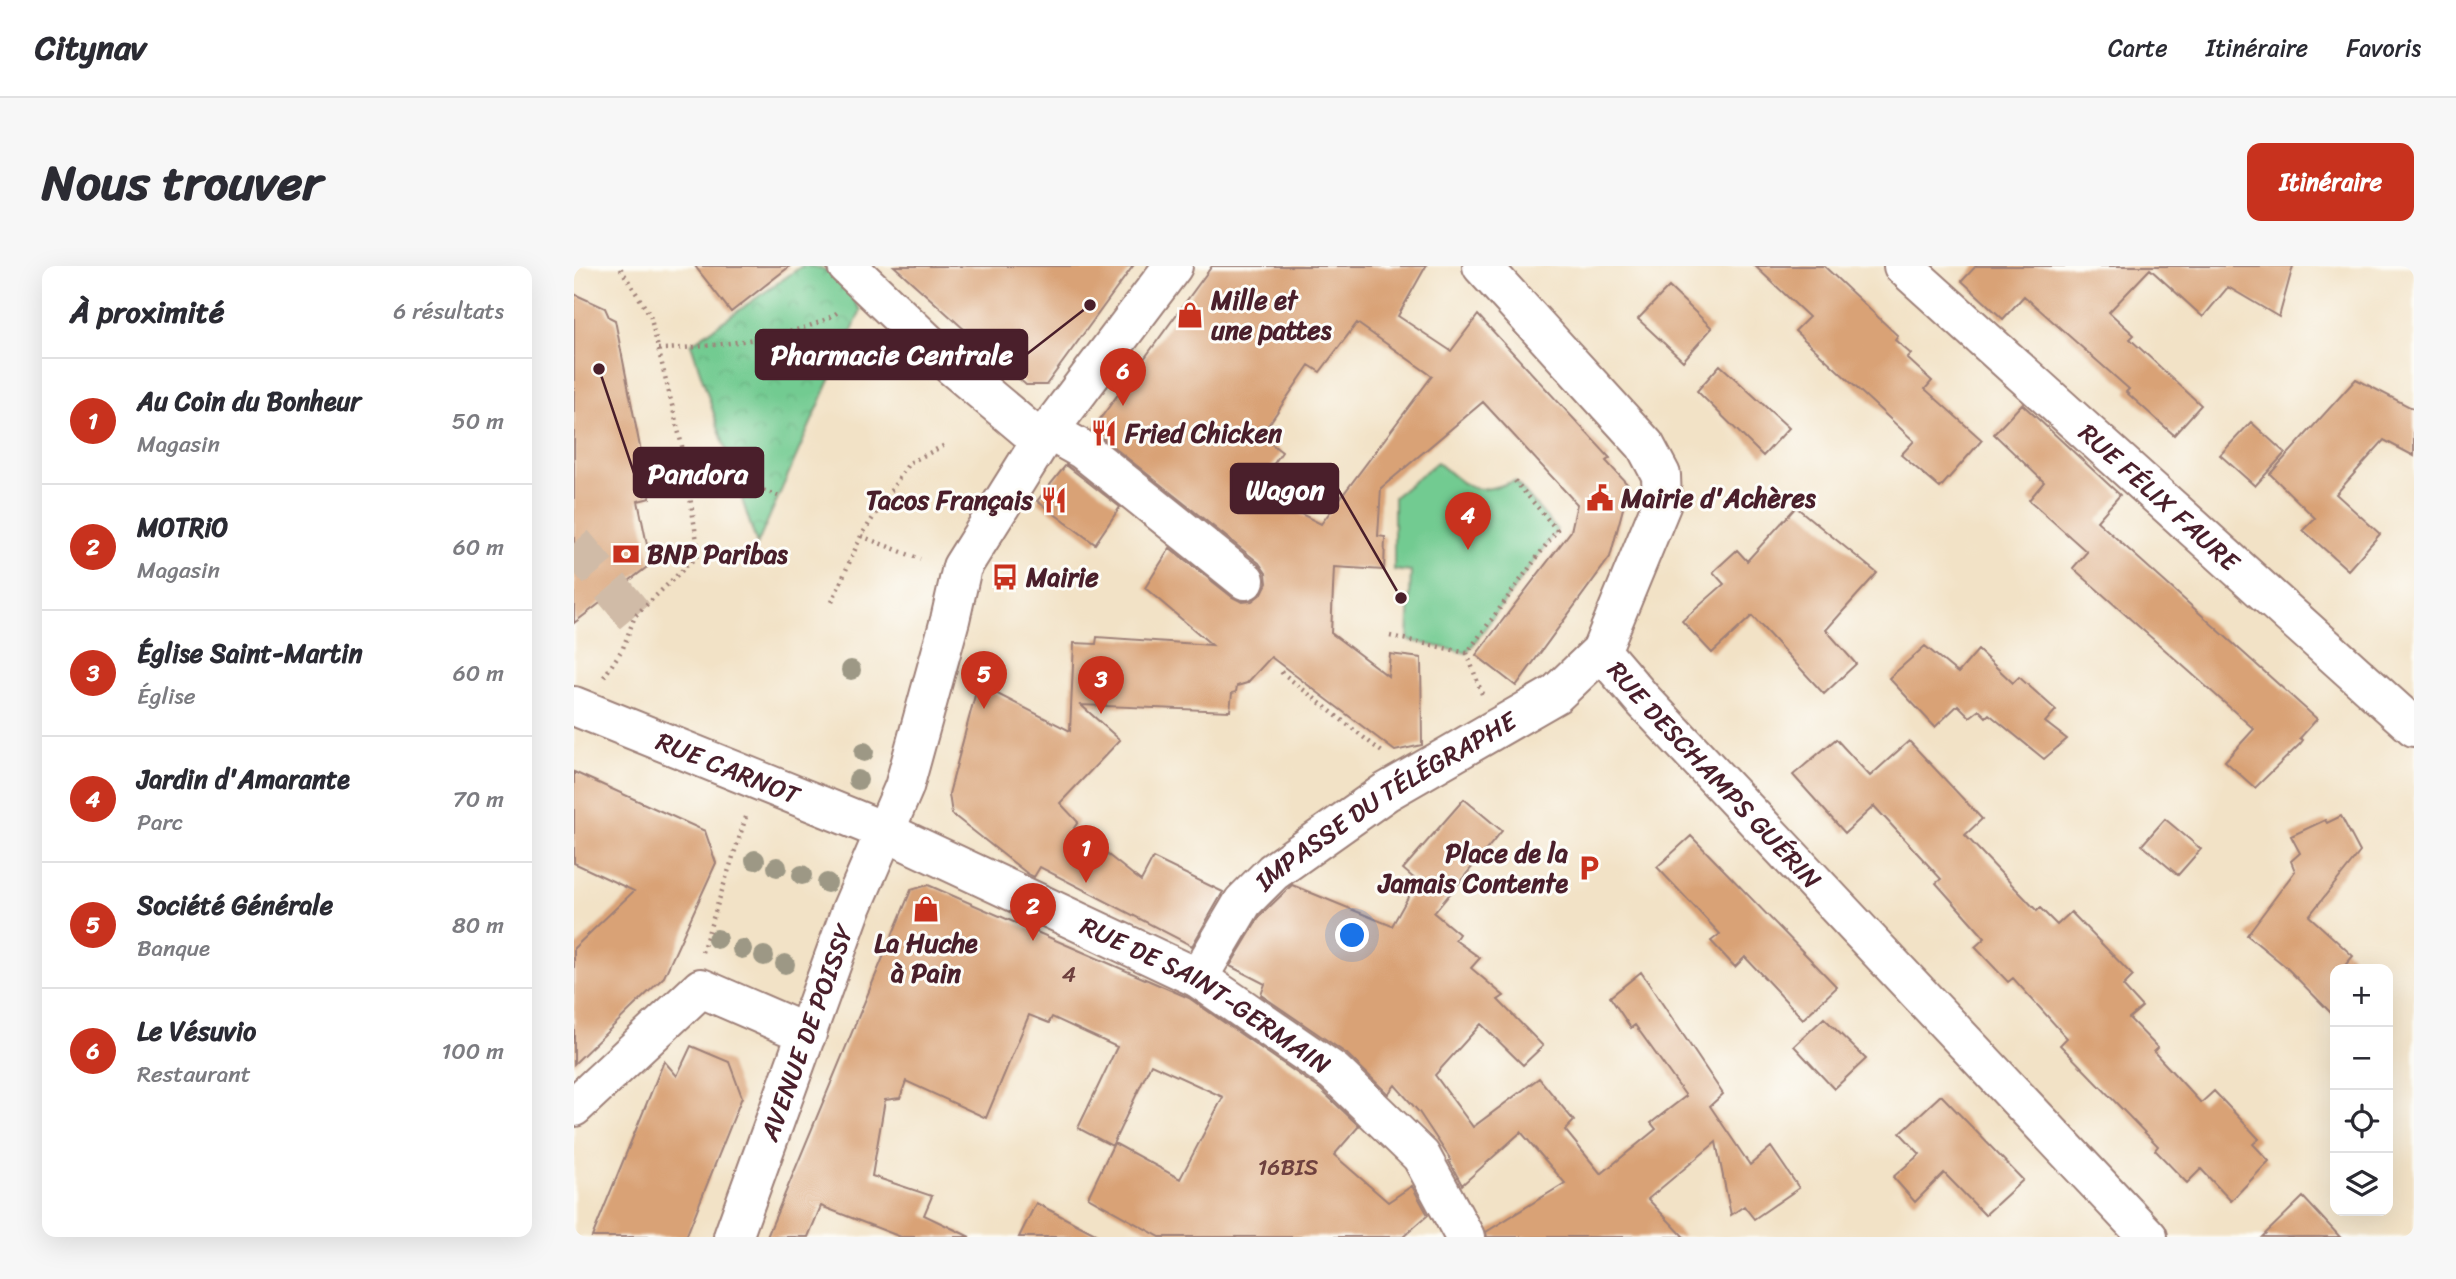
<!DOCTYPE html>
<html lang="fr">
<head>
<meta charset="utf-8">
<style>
	:root { --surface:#fff; --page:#f7f7f7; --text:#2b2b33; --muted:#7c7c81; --line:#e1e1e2; --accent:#c8321e }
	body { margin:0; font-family:Sriracha,sans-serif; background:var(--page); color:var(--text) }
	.controls { position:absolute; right:21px; bottom:21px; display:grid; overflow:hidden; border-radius:14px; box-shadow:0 7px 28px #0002 }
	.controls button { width:63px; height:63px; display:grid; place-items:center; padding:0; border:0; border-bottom:2px solid var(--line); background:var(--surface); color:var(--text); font:35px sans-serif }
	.you { position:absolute; left:779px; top:670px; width:24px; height:24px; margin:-18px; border:5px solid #fff; border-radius:50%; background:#1a73e8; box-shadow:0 0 0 10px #1a73e833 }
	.badge { display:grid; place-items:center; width:46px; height:46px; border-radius:50%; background:var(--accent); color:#fff; font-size:23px; font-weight:700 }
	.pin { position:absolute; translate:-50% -58px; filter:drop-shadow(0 2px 4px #0008) }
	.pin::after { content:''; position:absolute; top:37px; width:24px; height:21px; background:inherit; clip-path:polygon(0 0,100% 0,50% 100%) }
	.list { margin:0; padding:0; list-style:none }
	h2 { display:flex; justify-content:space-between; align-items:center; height:91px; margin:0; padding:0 28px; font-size:30px }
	h2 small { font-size:23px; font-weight:400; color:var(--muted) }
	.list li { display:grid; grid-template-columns:46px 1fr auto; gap:21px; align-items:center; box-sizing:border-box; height:126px; padding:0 28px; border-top:2px solid var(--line) }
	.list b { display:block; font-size:26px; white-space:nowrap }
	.list p { margin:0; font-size:23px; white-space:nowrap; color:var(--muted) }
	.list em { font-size:23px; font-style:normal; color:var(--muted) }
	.icon { flex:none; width:38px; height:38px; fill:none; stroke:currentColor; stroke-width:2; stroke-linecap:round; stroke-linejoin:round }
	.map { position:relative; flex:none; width:1840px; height:971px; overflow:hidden; border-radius:14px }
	header { display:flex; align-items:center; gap:42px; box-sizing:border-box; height:98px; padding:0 35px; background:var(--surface); border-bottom:2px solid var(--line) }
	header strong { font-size:33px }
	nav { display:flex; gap:38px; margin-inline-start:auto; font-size:24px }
	.intro { display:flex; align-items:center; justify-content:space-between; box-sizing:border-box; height:168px; padding:0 42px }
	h1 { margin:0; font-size:49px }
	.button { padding:18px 32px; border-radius:14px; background:var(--accent); color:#fff; font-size:24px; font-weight:700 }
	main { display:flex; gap:42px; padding:0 42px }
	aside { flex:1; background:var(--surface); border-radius:14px; box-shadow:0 7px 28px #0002 }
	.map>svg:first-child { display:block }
</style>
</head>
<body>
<header>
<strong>Citynav</strong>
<nav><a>Carte</a><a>Itinéraire</a><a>Favoris</a></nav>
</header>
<div class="intro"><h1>Nous trouver</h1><a class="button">Itinéraire</a></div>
<main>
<aside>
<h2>À proximité<small>6 résultats</small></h2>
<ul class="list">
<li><span class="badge">1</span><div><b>Au Coin du Bonheur</b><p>Magasin</p></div><em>50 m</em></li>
<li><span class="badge">2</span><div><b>MOTRiO</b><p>Magasin</p></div><em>60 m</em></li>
<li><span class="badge">3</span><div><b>Église Saint-Martin</b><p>Église</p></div><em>60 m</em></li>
<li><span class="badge">4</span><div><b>Jardin d'Amarante</b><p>Parc</p></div><em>70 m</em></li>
<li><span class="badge">5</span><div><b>Société Générale</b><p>Banque</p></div><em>80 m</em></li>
<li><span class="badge">6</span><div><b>Le Vésuvio</b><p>Restaurant</p></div><em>100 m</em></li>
</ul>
</aside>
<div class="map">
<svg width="1840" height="971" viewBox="0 0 1840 971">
	<defs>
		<pattern id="park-crowns" width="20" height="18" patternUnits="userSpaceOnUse" patternTransform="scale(1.75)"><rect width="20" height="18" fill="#72cb91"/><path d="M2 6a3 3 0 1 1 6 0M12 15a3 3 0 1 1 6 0" fill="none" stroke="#64ae7d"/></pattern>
	</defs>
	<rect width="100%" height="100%" fill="#fdfcf7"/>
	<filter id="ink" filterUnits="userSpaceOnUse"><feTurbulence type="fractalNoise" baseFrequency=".0143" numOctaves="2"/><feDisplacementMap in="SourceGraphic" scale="14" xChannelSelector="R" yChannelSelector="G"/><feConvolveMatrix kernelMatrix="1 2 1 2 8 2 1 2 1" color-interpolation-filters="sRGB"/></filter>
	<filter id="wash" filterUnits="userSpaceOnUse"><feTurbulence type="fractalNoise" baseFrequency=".00686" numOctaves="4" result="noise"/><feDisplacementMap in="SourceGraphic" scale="28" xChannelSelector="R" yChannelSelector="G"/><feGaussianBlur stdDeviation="1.57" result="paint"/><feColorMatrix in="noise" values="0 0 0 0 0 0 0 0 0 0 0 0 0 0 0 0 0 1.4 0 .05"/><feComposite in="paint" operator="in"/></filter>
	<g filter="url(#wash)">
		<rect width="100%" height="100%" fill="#f2e2c6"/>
		<!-- green -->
		<path fill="#72cb91" stroke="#5e755e" stroke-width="2" d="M863,196C897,224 897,230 941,215L983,264L893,387L834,374L837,306L820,304V231Z"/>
		<!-- park -->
		<path fill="url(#park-crowns)" stroke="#5e755e" stroke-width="2" d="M228,0C264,0 267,17 287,44L183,279L117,78Z"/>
		<g id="blocks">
			<!-- building -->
			<path fill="#d9a276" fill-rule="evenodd" d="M121,0H216L157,46Z
				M320,0H559L472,119H452Z
				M638,0H852L824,50L877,85L904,49L1036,192L1032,195L1055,220L1036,291L942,420L902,389L997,265L1003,238L909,136L807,222L804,270L811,271L810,304L760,301L757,367L814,410L816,388L847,392L848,479L821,485L697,391L673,417L663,420L662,426L658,427L656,445L507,439L546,474L486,537L504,556L500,562L567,615L579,592L649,626L618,680L466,601L460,611L454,608L378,548L375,528L404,418L496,465L500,377L522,378L523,371L638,379L571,322L596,282L658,331L668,336L678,335L688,327L693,317L692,307L685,297L518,164ZM783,57L858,110L747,258L715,242L685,219L708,186L687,170L735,99L746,106Z
				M1181,0H1250L1324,70L1321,74L1337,88L1333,92L1358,115L1351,123L1408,174L1366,222L1327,189L1340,175L1221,65L1235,51Z
				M1402,0H1719L1705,51L1654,21L1629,51L1576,3L1535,46L1560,69L1556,73L1627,139L1600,169L1552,126L1555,123L1450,30L1429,53L1388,15Z
				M1095,21L1138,62L1109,95L1064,53Z
				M0,28L31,42L35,51L41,54L76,232L64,235L77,298L0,357Z
				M1146,99L1215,162L1189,190L1123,125Z
				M1782,113L1840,143V190L1810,174L1762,228L1806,268L1774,304L1729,264L1741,252L1696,208Z
				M1448,138L1546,229L1523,255L1743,453L1726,472L1729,474L1726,478L1681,522L1651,495L1680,463L1499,302L1513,286L1455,234L1470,216L1420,168Z
				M1677,156L1711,187L1681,220L1646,189Z
				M492,199L546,241L521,278L463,235Z
				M1222,241L1303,307L1252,364L1282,398L1250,428L1178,350L1138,387L1108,355L1150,318L1139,306L1163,284L1173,295Z
				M1351,380L1384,407L1404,384L1439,417L1445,411L1482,444L1471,456L1493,473L1470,493L1415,448L1412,451L1405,444L1396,451L1384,439L1361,461L1315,412Z
				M1262,473L1296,510L1335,475L1408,553L1391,569L1463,645L1466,642L1483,659L1497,646L1559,710L1549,720L1568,741L1555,752L1584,782L1580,786L1627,837L1640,825L1685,873L1679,878L1695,895L1657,935L1627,903L1613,917L1581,884L1584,880L1486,779L1493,772L1439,712L1434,716L1401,681L1411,672L1362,617L1367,613L1300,540L1271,567L1219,509Z
				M0,506L131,565L142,597L90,711L0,798V682L60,625L0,597Z
				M890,533L928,565L860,647L885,668L881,674L906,692L897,702L930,730L924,734L969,780L949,799L907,758L861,809L899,861L965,812L1000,855L991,864L1027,908L1082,863L1077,857L1112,830L1061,759L1057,762L1036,731L1067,706L1149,828L1136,840L1176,899L1197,881L1225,922L1180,953L1170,940L1157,949L1142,876L1074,933L1110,971H913L912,966L991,917L947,866L888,919L875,895L877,894L845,846L821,819L814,828L773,788L687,729L691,718L656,700L686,650L718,619L818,660L843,615L829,603Z
				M1767,550L1786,586L1735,650L1779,690L1768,703H1761V751L1711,700L1673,669L1721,605L1717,595L1726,587L1717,570L1751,554L1753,557Z
				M1591,553L1627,583L1604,609L1568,579Z
				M1117,570L1263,721L1229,753L1171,691L1161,701L1137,675L1146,668L1083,601Z
				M354,619L615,732L746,823L785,860L760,889L814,936L838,920L854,949L829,971H586L514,931L540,877L606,913L649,831L577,798L538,880L504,862L543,781L478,751L475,757L455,749L412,852L332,815L326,832L311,834L298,910L358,930L350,949L396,971H327L247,940L234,971H193L337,624Z
				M1250,752L1292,793L1260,823L1220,780Z
				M117,780L155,796L168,831L112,971H18L90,795L103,810Z
				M1367,829L1449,914L1411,949L1370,907L1341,936L1319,911L1346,888L1326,867Z
				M1729,931L1766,971H1688Z
				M462,937L527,971H445Z"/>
		</g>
	</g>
	<g filter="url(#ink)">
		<use href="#blocks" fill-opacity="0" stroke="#9e8078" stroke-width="2"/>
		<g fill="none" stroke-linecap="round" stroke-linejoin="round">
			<!-- minor-tunnel -->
			<path stroke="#d0bba7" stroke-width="38" stroke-dasharray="38 19" stroke-linecap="butt" d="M0,277L61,350"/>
			<!-- minor casing -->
			<g stroke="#9e8078" stroke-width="42">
				<g id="minor">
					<path d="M273,0L379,101L467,175"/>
					<path id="s1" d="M1329,0L1840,461"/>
					<path d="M475,165L509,184L671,314"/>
					<path id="s2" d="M1027,385L1068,433L1574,971"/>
					<path id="s3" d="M0,440L310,565L624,712L760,806L847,890L891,971"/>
					<path id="s4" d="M624,712L669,636L699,606L812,526L982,428L1027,385L1088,237L1087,209L1071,179L908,0"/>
					<path d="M0,841L127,722L233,768"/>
					<path id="s5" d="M159,971L277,644L330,521L376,354L388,301L467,175L599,0"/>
				</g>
			</g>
			<!-- path -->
			<path stroke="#9e8078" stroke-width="4.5" stroke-dasharray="2 5" stroke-linecap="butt" d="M84,83C123,83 237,70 265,45
				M115,226L168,216L204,230
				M287,270L346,293
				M258,336L287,270L335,197L373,178
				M816,370L893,387
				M707,406L808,486
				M30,411L49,382L61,350L125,288L108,180L76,49L45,0
				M908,428L893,387L983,264L941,215
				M128,686L172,551"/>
			<!-- minor -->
			<use href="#minor" stroke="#fff" stroke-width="38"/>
		</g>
		<!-- trees -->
		<g fill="#9d9885">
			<circle cx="277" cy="404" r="10"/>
			<circle cx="290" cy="486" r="10"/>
			<circle cx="284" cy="514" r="10"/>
			<circle cx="181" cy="594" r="10"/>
			<circle cx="203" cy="601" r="10"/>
			<circle cx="228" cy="609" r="10"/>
			<circle cx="253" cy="617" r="10"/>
			<circle cx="143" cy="673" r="10"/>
			<circle cx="168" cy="683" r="10"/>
			<circle cx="190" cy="690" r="10"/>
			<circle cx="211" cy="698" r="10"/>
		</g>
	</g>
	<!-- icons -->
	<defs>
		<g id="shop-bare" transform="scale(2.1)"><path d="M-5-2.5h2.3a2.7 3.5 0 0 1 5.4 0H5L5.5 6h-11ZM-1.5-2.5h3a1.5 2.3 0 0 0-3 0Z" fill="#c8321e" stroke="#fdfcf7" stroke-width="2.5" paint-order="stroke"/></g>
		<g id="restaurant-bare" transform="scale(2.1)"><path d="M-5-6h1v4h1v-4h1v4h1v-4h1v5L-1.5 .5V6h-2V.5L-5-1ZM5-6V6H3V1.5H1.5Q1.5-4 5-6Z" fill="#c8321e" stroke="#fdfcf7" stroke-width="2.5" paint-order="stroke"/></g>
		<g id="civic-bare" transform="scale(2.1)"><path d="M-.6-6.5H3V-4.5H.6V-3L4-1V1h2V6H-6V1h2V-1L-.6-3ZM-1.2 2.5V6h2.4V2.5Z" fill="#c8321e" stroke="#fdfcf7" stroke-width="2.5" paint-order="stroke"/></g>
		<g id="bank-bare" transform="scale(2.1)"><path d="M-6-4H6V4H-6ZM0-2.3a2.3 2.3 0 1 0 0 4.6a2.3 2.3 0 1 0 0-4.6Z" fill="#c8321e" stroke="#fdfcf7" stroke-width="2.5" paint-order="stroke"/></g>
		<g id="bus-bare" transform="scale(2.1)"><path d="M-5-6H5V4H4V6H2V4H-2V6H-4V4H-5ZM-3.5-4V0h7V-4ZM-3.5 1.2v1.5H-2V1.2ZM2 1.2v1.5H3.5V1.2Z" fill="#c8321e" stroke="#fdfcf7" stroke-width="2.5" paint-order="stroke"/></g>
		<g id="parking-bare" transform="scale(2.1)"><path d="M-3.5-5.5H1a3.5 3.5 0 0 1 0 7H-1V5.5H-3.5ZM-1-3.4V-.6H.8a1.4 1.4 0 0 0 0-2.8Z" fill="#c8321e" stroke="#fdfcf7" stroke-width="2.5" paint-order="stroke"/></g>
	</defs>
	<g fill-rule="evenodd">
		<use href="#shop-bare" x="616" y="49"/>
		<use href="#restaurant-bare" x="530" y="167"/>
		<use href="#civic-bare" x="1026" y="232"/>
		<use href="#restaurant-bare" x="480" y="234"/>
		<use href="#bank-bare" x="52" y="288"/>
		<use href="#bus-bare" x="431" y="311"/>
		<use href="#parking-bare" x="1015" y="602"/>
		<use href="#shop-bare" x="352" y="643"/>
	</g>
	<g text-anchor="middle" stroke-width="6" stroke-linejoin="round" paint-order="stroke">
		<!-- number labels -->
		<g font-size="23" fill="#6e403e">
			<text x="495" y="716">4</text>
			<text x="714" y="909">16BIS</text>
		</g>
		<!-- poi labels -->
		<g font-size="26" font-weight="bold" fill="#4a1f2b" stroke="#fdfcf7" text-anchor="start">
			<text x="637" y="43">Mille et<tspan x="637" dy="30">une pattes</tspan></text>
			<text x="551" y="176">Fried Chicken</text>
			<text x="1047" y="241">Mairie d'Achères</text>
			<text x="459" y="243" text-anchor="end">Tacos Français</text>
			<text x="73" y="297">BNP Paribas</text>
			<text x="452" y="320">Mairie</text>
			<text x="994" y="596" text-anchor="end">Place de la<tspan x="994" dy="30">Jamais Contente</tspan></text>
			<text x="352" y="686" text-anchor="middle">La Huche<tspan x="352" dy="30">à Pain</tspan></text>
		</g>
		<!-- street labels -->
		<g font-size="26" fill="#4a1f2b" stroke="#fdfcf7">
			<text dy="9" stroke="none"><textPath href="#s1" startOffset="345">RUE FÉLIX FAURE</textPath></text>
			<text dy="9" stroke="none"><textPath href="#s3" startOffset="166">RUE CARNOT</textPath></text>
			<text dy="9" stroke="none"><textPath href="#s2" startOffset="168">RUE DESCHAMPS GUÉRIN</textPath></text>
			<text dy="9" stroke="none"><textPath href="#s4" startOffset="264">IMPASSE DU TÉLÉGRAPHE</textPath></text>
			<text dy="9" stroke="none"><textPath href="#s3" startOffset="696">RUE DE SAINT-GERMAIN</textPath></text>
			<text dy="9" stroke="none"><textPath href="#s5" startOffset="217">AVENUE DE POISSY</textPath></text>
		</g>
	</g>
	<!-- callouts -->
	<path fill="none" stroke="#4a1f2b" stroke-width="2.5" d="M516 39L453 88M25 103L60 207M827 332L764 223"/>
	<g fill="#4a1f2b" stroke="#fdfcf7" stroke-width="2.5">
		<circle cx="516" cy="39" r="7"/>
		<circle cx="25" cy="103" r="7"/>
		<circle cx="827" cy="332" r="7"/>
	</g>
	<g fill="#4a1f2b" stroke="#4a1f2b" stroke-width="2.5">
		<rect x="182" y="64" width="271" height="49" rx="7"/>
		<rect x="60" y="182" width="129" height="49" rx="7"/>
		<rect x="657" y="198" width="107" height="49" rx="7"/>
	</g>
	<g font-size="28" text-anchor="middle" font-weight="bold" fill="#fff">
		<text x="318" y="98">Pharmacie Centrale</text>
		<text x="124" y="217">Pandora</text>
		<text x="711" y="233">Wagon</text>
	</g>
</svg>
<div class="controls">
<button>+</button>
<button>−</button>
<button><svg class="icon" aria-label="locate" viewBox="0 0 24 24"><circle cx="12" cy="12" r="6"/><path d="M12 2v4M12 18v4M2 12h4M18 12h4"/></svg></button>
<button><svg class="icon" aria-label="layers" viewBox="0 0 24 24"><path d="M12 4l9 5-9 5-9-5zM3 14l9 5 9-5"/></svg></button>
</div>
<div class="you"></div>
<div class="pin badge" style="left:512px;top:617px">1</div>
<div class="pin badge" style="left:459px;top:675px">2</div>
<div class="pin badge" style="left:527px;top:448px">3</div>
<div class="pin badge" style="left:894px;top:284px">4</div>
<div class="pin badge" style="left:410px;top:443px">5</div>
<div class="pin badge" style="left:549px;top:140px">6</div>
</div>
</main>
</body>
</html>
